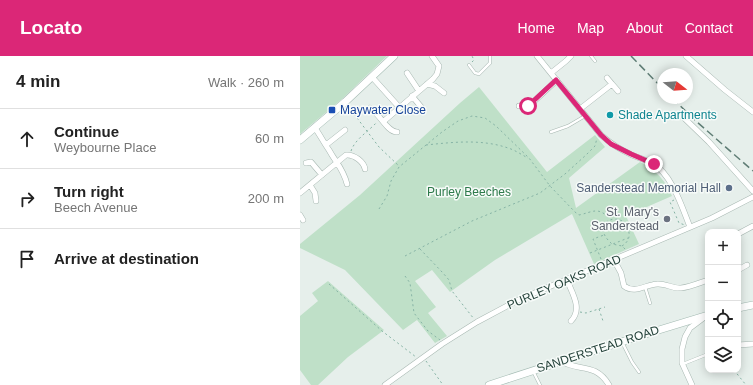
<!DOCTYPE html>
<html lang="en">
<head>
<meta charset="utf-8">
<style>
	:root { --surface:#fff; --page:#f6f6f6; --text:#222; --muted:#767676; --line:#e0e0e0; --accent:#db2777 }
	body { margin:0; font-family:Helvetica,sans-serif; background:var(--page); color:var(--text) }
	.controls { position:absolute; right:12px; bottom:12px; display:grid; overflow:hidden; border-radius:8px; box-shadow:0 2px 10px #0003 }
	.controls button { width:36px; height:36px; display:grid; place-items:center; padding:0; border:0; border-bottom:1px solid var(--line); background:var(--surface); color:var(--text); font:20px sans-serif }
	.compass { position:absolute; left:357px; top:12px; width:36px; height:36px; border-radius:50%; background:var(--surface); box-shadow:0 2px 10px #0003; rotate:107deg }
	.stop { position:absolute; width:12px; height:12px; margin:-9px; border:3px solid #db2777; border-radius:50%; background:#fff }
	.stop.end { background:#db2777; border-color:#fff; box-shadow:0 1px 4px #0008 }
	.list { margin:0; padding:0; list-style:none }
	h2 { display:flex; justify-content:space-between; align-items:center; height:52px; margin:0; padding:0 16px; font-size:17px }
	h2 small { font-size:13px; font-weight:400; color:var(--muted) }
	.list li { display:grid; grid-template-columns:26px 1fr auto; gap:12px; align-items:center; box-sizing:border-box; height:60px; padding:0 16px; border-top:1px solid var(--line) }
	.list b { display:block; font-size:15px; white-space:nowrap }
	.list p { margin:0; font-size:13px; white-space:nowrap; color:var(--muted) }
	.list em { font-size:13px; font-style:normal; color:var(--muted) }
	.icon { flex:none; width:22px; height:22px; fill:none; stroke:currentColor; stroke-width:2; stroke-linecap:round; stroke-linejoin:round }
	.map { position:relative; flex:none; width:453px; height:329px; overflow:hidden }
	header { display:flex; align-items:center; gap:24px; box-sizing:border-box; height:56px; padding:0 20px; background:var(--accent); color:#fff }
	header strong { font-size:19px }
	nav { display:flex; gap:22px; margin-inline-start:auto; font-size:14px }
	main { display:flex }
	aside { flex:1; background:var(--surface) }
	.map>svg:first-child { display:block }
</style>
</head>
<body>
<header>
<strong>Locato</strong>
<nav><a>Home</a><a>Map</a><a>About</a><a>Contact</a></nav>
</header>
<main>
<aside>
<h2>4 min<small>Walk · 260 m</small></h2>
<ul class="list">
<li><svg class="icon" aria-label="ahead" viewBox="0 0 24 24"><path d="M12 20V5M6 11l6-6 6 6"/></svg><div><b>Continue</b><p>Weybourne Place</p></div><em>60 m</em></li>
<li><svg class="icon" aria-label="right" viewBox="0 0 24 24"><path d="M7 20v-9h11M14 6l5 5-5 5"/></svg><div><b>Turn right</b><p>Beech Avenue</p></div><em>200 m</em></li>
<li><svg class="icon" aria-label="arrive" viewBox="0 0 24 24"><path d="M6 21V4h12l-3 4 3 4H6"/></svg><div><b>Arrive at destination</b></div></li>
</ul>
</aside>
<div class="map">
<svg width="453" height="329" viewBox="0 0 453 329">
	<rect width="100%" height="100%" fill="#e6efeb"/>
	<!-- green -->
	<path fill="#bfe0c8" d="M0,0H87L42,43L0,78Z
		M179,31L247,116L295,79L305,91L269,122L276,152L340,106C355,113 366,125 372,140L326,160L339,188L294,208L272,158L195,204L150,236L132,214L115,225L136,251L128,257L147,280L135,287L117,264L103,274L45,214L0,192V188L60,139L160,47Z
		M28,225L84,274L48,301L18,329H11L0,314V260L18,245L12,237Z"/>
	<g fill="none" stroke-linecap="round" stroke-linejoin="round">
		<!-- lane casing -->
		<g stroke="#a8b8b2" stroke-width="3.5">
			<path id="lane" d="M291,0L295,5
				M169,9L175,17L179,18L190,7V0
				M251,76L268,70L285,60
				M345,231L350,247
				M322,286L332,306L339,316
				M383,308L408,298
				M233,315L240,329"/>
		</g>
		<!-- street casing -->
		<g stroke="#a8b8b2" stroke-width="6">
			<path id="street" d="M237,0L301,79C310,87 321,94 332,99C339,102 346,104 352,107C372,118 382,151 390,171
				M386,0L425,34L453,56
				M107,17L119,35
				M251,17L266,5L271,0
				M72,21L99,51
				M307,22L312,28
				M127,28L135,30L144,37
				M112,40L122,52
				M219,50L230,49L257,24
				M70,52C80,58 87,76 97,76
				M280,53L312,28L318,35
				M380,58L409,86L453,135
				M84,65L133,23L137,18L139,10L132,0
				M15,72C20,79 24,87 29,94C36,107 43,112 47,128
				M26,89L45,74
				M6,107L11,106L22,119
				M10,129L15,137L16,145
				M0,137L46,99C54,98 64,106 65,113
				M0,159L3,164
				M438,178L453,170
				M314,204L321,217L324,230C335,238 345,229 357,228C365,227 373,233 381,232C390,231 399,227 408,224
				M438,214L447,209
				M267,224C272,237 283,253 271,265
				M438,289L453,288
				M261,305C279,316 295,306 309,329
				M85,329L142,288L177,266L218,244L412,162L453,141
				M392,329L382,307V293L385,281L390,272L406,260L408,264"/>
		</g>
		<!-- secondary casing -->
		<g stroke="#a4bbb3" stroke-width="8">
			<path id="secondary" d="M0,84L45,46L94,0
				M438,252L453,249
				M189,329L349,277L408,259"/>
		</g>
		<!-- path -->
		<path stroke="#86b3a5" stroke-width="1" stroke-dasharray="2 3" stroke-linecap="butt" d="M172,6L174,4L172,0
			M48,50L79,91L99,110
			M126,89C154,86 182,83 208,92C215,94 222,99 228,102
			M51,95C55,83 69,75 77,66
			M374,144L370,146L379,167L385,169
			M79,153L87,140L91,125L99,111L142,76L158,65L172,60L185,62L196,70L229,102L250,130L275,156L279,159C293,156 298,150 310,163
			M322,190C327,187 330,182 329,177C327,152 285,164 312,188L322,190L325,193
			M120,193L143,217L149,224L152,235L174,263
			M290,197L328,182
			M105,200L172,165L240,137L265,118L286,99L295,90L297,82
			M301,203L293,183L304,179
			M105,220L110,227L114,257L128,275L140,284
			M29,228L82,275L116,301
			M299,253L303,265
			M280,256L286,257L305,251
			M126,305L143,329
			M434,314L446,329"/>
		<!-- lane -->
		<use href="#lane" stroke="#fff" stroke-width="2.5"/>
		<!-- street -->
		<use href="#street" stroke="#fff" stroke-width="5"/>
		<!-- secondary -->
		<use href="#secondary" stroke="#fff" stroke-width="7"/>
		<!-- rail -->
		<path stroke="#5f7d75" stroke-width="1.5" stroke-dasharray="8 4" stroke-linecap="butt" d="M331,0L363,33
			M372,42L397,66L453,115"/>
	</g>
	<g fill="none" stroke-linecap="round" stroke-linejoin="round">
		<!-- route -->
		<path stroke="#db2777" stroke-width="5" d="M228,50L256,24L301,79L311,88L331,98L354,108"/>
	</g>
	<!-- markers -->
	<rect fill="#1a4fb4" stroke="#f7fbf9" stroke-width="1.5" x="28" y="50" width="8" height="8" rx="2"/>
	<circle fill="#0f9aa8" stroke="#f7fbf9" stroke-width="1.5" cx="310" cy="59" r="4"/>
	<circle fill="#5c6f8a" stroke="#f7fbf9" stroke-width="1.5" cx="429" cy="132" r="4"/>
	<circle fill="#6b7280" stroke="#f7fbf9" stroke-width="1.5" cx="367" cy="163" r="4"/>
	<g text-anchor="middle" stroke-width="3" stroke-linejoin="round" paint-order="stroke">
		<!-- transit labels -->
		<g font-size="12" fill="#164399" stroke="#f7fbf9" text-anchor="start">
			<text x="40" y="58">Maywater Close</text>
		</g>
		<!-- culture labels -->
		<g font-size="12" fill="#0d838f" stroke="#f7fbf9" text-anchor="start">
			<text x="318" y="63">Shade Apartments</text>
		</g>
		<!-- service labels -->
		<g font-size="12" fill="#4e5e75" stroke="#f7fbf9" text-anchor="end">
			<text x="421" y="136">Sanderstead Memorial Hall</text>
		</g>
		<!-- park labels -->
		<g font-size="12" fill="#2d7a4b" stroke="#f7fbf9">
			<text x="169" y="140">Purley Beeches</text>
		</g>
		<!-- worship labels -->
		<g font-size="12" fill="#5b616d" stroke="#f7fbf9" text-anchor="end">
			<text x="359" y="160">St. Mary's<tspan x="359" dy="14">Sanderstead</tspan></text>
		</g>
		<!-- street labels -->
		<g font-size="12" fill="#24423a" stroke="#f7fbf9">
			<text transform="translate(264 226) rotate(-23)" y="4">PURLEY OAKS ROAD</text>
			<text transform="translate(298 293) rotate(-18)" y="4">SANDERSTEAD ROAD</text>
		</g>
	</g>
</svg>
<div class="controls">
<button>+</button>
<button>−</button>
<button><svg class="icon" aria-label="locate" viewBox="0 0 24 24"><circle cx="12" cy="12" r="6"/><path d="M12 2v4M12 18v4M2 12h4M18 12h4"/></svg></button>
<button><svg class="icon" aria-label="layers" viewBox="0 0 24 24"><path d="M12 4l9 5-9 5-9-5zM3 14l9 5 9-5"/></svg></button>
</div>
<svg class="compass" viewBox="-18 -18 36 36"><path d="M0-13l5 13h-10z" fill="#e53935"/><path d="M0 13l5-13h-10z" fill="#767676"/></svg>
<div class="stop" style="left:228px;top:50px"></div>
<div class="stop end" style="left:354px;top:108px"></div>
</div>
</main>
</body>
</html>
